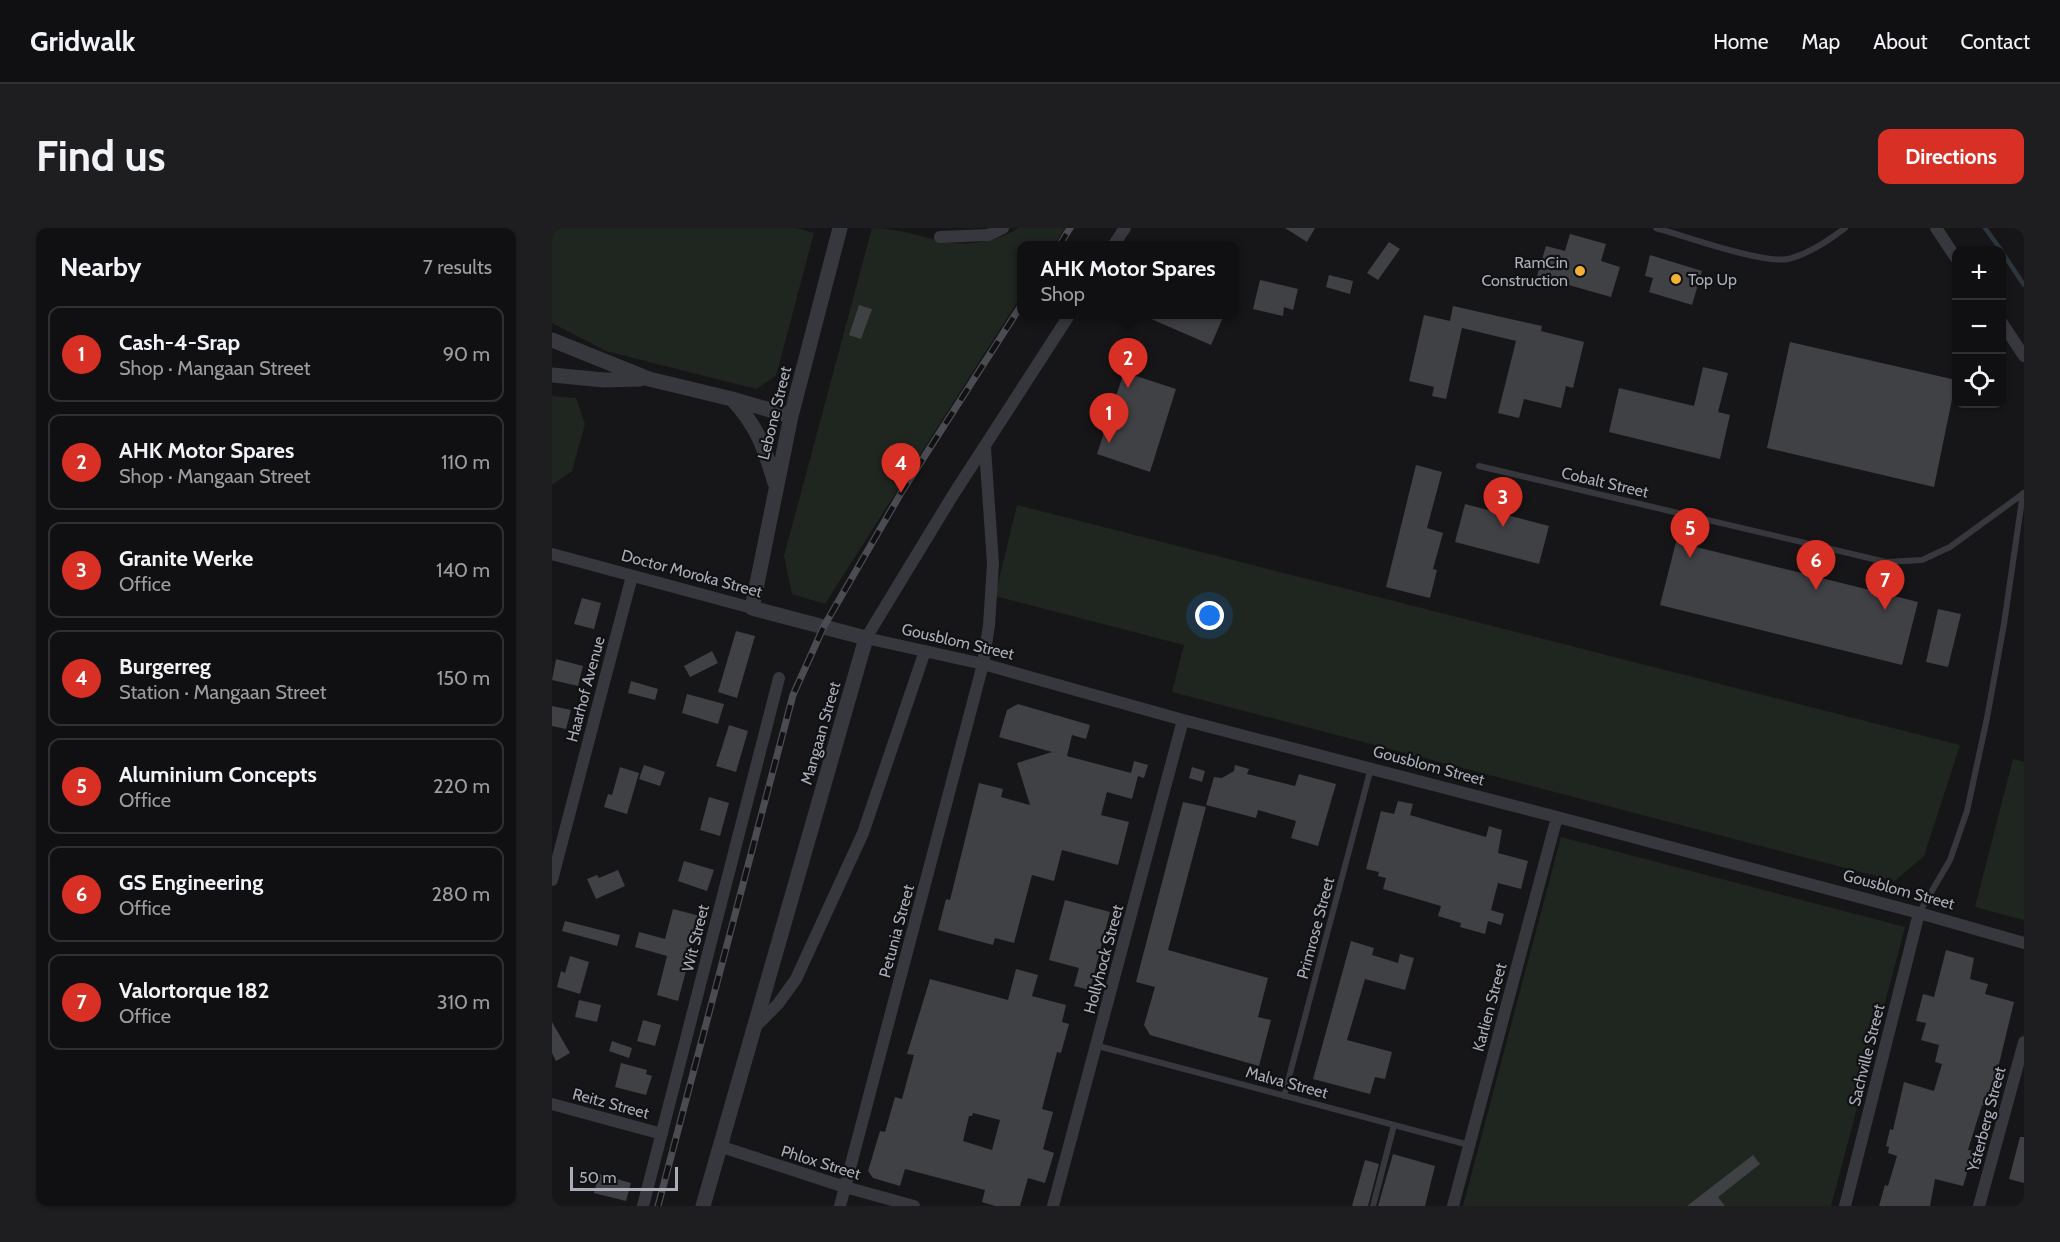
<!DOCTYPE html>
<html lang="en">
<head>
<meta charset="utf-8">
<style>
	:root { --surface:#101012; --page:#1e1e20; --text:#f1f3f6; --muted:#9c9d9f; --line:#303032; --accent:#d93025 }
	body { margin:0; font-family:Cabin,sans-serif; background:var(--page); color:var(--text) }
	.controls { position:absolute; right:18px; top:18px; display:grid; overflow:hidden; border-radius:12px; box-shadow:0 2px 4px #0004 }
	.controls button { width:54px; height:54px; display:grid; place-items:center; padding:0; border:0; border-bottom:2px solid var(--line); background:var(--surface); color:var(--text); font:30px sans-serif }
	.scale { position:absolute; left:18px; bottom:15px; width:108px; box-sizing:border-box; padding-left:6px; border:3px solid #a8adb8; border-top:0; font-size:16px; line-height:21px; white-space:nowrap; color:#a8adb8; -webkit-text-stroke:4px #111113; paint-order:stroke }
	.you { position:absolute; left:658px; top:388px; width:21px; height:21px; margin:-15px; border:4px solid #fff; border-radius:50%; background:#1a73e8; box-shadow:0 0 0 9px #1a73e833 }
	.badge { display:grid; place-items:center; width:39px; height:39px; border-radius:50%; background:var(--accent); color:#fff; font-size:20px; font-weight:700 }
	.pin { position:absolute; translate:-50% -50px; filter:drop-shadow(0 2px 3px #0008) }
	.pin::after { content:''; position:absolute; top:32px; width:21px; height:18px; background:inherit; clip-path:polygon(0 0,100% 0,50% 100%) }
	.popup { position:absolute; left:465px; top:13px; width:222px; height:78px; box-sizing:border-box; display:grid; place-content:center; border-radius:12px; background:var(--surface); filter:drop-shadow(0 2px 4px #0005); font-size:20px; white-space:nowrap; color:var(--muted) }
	.popup b { font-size:22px; color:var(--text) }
	.popup::after { content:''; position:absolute; left:50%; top:100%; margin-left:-12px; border:12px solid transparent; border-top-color:var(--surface) }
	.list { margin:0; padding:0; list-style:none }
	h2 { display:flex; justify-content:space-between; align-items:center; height:78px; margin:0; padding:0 24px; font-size:26px }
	h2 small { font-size:20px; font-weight:400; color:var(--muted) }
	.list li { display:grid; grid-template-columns:39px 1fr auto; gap:18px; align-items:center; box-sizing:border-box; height:96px; margin:0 12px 12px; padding:0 12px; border:2px solid var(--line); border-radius:12px }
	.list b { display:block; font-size:22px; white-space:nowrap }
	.list p { margin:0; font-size:20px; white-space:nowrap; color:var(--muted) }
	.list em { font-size:20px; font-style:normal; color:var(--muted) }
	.icon { flex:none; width:33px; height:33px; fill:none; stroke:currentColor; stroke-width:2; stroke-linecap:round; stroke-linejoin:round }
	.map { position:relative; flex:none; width:1472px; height:978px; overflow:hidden; border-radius:12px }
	header { display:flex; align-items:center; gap:36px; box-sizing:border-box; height:84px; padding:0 30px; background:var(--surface); border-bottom:2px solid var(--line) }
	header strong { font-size:28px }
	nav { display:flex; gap:33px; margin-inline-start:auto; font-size:21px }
	.intro { display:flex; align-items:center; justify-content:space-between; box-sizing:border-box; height:144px; padding:0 36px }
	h1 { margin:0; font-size:42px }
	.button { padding:15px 27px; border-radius:12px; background:var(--accent); color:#fff; font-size:21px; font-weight:700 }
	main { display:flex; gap:36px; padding:0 36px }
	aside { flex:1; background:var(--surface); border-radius:12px; box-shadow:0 2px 4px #0004 }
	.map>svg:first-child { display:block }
</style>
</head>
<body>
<header>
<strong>Gridwalk</strong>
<nav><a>Home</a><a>Map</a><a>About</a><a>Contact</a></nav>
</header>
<div class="intro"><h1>Find us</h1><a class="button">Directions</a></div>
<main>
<aside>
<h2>Nearby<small>7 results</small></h2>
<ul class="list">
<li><span class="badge">1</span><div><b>Cash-4-Srap</b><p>Shop · Mangaan Street</p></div><em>90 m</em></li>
<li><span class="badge">2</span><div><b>AHK Motor Spares</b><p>Shop · Mangaan Street</p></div><em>110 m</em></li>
<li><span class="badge">3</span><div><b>Granite Werke</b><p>Office</p></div><em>140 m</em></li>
<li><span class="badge">4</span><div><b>Burgerreg</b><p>Station · Mangaan Street</p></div><em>150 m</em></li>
<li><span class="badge">5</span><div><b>Aluminium Concepts</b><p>Office</p></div><em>220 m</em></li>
<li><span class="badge">6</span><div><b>GS Engineering</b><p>Office</p></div><em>280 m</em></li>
<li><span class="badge">7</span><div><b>Valortorque 182</b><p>Office</p></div><em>310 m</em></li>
</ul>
</aside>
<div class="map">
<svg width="1472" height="978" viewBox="0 0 1472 978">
	<rect width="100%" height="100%" fill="#161618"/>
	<!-- green -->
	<path fill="#1e261f" d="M0,0H244L262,5L224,148L204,161L54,123L0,95Z
		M320,0C365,0 398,27 445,10C453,7 460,5 466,0H513L502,17L470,18L469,68L273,376L240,366L232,328Z
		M0,168L24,170L33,196L20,243L0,257Z
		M465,277L1408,517L1372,628L1343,653L620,464L632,417L443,368Z
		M1461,531L1472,534V692L1423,679Z
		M1009,609L1353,699L1279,978H911Z"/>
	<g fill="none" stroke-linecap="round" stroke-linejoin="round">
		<!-- stream -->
		<path stroke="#2c353c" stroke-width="4.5" d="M1433,0L1449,22
			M1450,24L1472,57"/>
	</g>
	<!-- building -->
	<path fill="#404145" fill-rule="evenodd" d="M733,0H763L755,14Z
		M1018,6L1054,16L1049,33L1068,39L1059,69L985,48L994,18L1013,23Z
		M837,14L848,21L826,52L815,45Z
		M1098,27L1150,43L1140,77L1097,64L1101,50L1093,48Z
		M777,47L801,53L798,66L774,59Z
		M708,52L746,61L741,82L732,79L731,88L701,81Z
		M307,77L320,81L309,111L297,107Z
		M901,78L990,98L989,103L1032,114L1021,160L1014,158L1009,180L972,171L967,190L946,185L964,113L910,100L894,171L880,168L882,159L857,153L872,87L898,93Z
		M590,87H672L659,117Z
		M1238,114L1404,152L1382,259L1215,220Z
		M1151,139L1176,145L1166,184L1178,187L1168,231L1057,204L1067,160L1142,178Z
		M572,144L624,161L598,244L545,226Z
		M864,237L890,244L875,300L891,305L881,341L885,342L878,370L834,359Z
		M913,276L997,298L987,336L903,314Z
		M1124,314L1366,374L1350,437L1108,377Z
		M30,370L49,375L42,401L22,396Z
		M1386,381L1409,386L1396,439L1374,434Z
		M184,403L203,408L185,470L166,464Z
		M160,423L166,435L138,449L132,438Z
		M4,431L31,438L26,458L0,452Z
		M79,453L106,461L103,472L76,465Z
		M135,466L172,476L166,496L130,485Z
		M466,476L538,497L534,511L520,507L515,528L579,545L582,533L596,537L592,550L586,548L580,571L555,564L549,587L577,594L566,637L510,622L502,653L480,647L462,715L443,710L441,717L386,702L394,671L398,672L427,555L451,561L449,569L478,577L465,535L500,524L447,509L455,482Z
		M0,478L19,482L14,501L0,498Z
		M177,497L196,503L184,544L164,538Z
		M92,537L113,544L108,558L87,551Z
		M683,537L697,541L695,546L743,558L747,546L784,556L766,618L739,610L744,593L706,582L704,590L654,577L662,549L670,550L682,543Z
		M68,539L87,545L75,586L52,579L56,566L60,567Z
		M640,539L653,543L650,554L637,550Z
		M157,569L177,575L168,608L148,602Z
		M846,573L861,576L858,587L895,598L934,609L937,598L950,602L946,625L976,633L969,661L946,655L939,682L952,686L949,697L936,693L933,706L908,699L909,695L886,688L889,678L831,661L834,650L826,648L827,644L814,641L829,583L842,586Z
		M631,574L654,579L616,722L716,750L706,789L719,792L707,838L598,807L592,797L603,759L584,754Z
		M132,633L162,642L155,663L126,653Z
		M66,642L73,658L44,671L35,651L45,647L47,650Z
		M513,672L558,684L538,762L522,758L527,740L497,732Z
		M121,681L148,688L133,738L135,739L126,773L105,767L115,728L83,719L87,704L113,711Z
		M13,693L68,707L65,718L10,703Z
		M799,713L822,720L820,727L846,735L848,726L862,730L853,762L813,751L795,812L840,824L833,851L823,849L818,866L761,851Z
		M1394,722L1422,730L1418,751L1436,756L1433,766L1462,774L1447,836L1435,878L1430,877L1416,922L1422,923L1411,958L1383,951L1378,978H1327L1333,957L1336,958L1345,928L1336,925L1337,919L1334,918L1338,901L1341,902L1352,854L1382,863L1390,836L1383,834L1387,817L1369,812L1374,795L1364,793L1371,766L1382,769Z
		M18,728L37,734L28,766L5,759L9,743L13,745Z
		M464,741L486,747L480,768L514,777L510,794L517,796L509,825L505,824L490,881L501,884L491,921L502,925L493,955L476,950L468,978H443L430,974L433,962L353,941L348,958L321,950L316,943L328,903L333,904L343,869L350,871L362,827L355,826L378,751L456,772ZM421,885L448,892L440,922L411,913L417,888H420Z
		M27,772L49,777L45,794L23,789Z
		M91,792L109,797L103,818L85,813Z
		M0,794L18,825L4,833L0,825Z
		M60,813L80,820L77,830L57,823Z
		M69,835L95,842L94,846L100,848L94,867L63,859Z
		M1468,909H1472V955L1457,951Z
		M841,926L883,938L873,978H826Z
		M1201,927L1208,936L1166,969L1173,978H1135Z
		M813,932L827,936L816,978H800Z
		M47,946L79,955L74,973L42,965Z"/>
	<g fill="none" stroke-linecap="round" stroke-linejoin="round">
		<!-- service -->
		<path stroke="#37383d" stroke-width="6" d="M1104,0C1133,8 1210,36 1236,31C1257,26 1276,13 1293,0
			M927,238L1334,334L1370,332L1398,319L1472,265
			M1367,685L1398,632L1415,583L1435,490L1452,396L1471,265
			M546,818L917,917
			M732,868L819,540
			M821,978L842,897"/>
		<!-- minor -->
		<path stroke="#37383d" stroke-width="12" d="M1384,0L1404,30
			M388,9L436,7L451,0
			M561,18L573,0
			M518,86L401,267L314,410L431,436L631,492L1005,589L1367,685L1472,715
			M1450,95L1472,128
			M0,326L200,380
			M0,652L80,348
			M201,801L226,776L244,751L311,605L373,423
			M0,876L110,906
			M167,918L293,959L362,978
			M91,978L227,450
			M288,978L431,436L437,397L441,336L433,220
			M501,978L631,492
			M901,978L1005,589
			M1293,978L1367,685
			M1427,978L1472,814"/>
		<!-- tertiary -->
		<path stroke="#37383d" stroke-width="15" d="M0,112L97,151L180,171L239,188
			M0,147L52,152L88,151
			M180,171C206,199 212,219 223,255
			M151,978L314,410L200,380L239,188L288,0"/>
		<!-- rail casing -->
		<g stroke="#4a4c52" stroke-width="7">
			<path id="rail" d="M507,18L518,0
				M106,978L241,467L272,398L349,265L470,76"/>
		</g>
		<!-- rail -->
		<use href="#rail" stroke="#111113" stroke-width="4.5" stroke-dasharray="14" stroke-linecap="butt"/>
	</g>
	<!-- markers -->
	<g fill="#f2b134" stroke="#111113" stroke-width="2">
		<circle cx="1028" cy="43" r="6"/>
		<circle cx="1124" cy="51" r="6"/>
	</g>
	<g text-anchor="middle" stroke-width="4.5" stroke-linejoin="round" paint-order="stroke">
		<!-- poi labels -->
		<g font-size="16" fill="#a8adb8" stroke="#111113" text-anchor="end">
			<text x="1016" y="40">RamCin<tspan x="1016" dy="18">Construction</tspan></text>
			<text x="1136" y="57" text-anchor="start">Top Up</text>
		</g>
		<!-- street labels -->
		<g font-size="16" fill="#a8adb8" stroke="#111113">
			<text transform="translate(222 185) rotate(-76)" y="6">Lebone Street</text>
			<text transform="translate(1053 254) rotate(13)" y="6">Cobalt Street</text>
			<text transform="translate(140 345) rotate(15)" y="6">Doctor Moroka Street</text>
			<text transform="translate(406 413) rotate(13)" y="6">Gousblom Street</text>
			<text transform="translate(33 461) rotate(-75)" y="6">Haarhof Avenue</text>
			<text transform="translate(268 505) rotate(-74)" y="6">Mangaan Street</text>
			<text transform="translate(877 537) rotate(15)" y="6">Gousblom Street</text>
			<text transform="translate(1347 661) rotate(15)" y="6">Gousblom Street</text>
			<text transform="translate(763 700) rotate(-75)" y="6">Primrose Street</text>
			<text transform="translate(344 703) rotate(-75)" y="6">Petunia Street</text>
			<text transform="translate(143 710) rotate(-76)" y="6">Wit Street</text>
			<text transform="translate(551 731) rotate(-75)" y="6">Hollyhock Street</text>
			<text transform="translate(937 779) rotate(-75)" y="6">Karlien Street</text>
			<text transform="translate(1314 827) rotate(-76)" y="6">Sachville Street</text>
			<text transform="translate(735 854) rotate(15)" y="6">Malva Street</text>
			<text transform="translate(59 875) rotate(15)" y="6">Reitz Street</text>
			<text transform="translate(1434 891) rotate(-75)" y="6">Ysterberg Street</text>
			<text transform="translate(269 934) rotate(17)" y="6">Phlox Street</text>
		</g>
	</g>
</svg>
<div class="controls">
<button>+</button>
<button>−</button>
<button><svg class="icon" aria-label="locate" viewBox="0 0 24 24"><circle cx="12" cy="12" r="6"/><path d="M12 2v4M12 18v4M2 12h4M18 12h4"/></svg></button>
</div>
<div class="scale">50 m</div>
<div class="you"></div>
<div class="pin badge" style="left:557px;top:215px">1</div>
<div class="pin badge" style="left:576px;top:160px">2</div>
<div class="popup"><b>AHK Motor Spares</b>Shop</div>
<div class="pin badge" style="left:951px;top:299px">3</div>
<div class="pin badge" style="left:349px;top:265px">4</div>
<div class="pin badge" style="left:1138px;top:330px">5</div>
<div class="pin badge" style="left:1264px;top:362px">6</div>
<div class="pin badge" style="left:1333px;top:382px">7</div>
</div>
</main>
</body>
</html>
